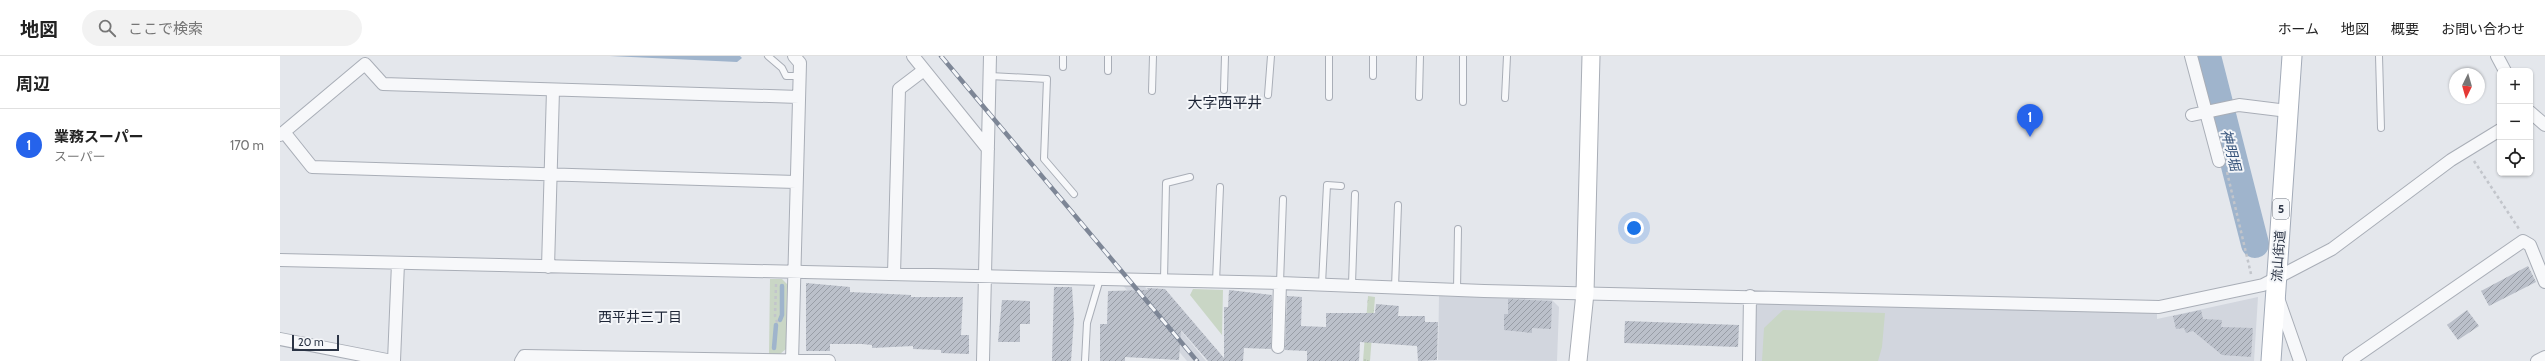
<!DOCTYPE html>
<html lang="ja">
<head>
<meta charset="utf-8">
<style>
	:root { --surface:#fff; --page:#f2f2f2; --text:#222; --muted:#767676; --line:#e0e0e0; --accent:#2563eb }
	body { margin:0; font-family:Cabin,"Noto Sans JP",sans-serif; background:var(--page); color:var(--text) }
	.controls { position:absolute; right:12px; top:12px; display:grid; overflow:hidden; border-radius:6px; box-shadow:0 1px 3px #0004 }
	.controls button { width:36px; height:36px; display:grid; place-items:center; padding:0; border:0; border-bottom:1px solid var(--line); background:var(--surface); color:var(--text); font:20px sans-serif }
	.compass { position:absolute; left:2169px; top:12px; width:36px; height:36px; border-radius:50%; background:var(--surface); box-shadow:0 1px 3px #0004; rotate:185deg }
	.scale { position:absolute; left:12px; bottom:10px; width:47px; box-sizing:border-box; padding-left:4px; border:2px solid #2b3445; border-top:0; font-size:11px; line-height:14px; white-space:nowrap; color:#2b3445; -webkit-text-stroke:3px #f4f6f9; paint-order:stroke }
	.you { position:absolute; left:1354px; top:172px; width:14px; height:14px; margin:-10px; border:3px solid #fff; border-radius:50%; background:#1a73e8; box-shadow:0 0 0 6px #1a73e833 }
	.badge { display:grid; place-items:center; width:26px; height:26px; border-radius:50%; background:var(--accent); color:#fff; font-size:13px; font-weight:700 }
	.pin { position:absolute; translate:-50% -33px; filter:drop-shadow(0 1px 2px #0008) }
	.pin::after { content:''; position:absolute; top:21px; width:14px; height:12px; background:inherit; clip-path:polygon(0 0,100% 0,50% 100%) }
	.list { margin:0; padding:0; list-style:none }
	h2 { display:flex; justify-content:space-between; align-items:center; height:52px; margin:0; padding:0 16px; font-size:17px }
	h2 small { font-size:13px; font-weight:400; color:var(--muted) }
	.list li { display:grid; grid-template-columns:26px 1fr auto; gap:12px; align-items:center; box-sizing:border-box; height:72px; padding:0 16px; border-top:1px solid var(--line) }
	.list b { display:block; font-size:15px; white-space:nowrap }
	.list p { margin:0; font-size:13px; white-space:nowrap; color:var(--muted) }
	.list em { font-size:13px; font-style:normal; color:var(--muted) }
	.icon { flex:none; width:22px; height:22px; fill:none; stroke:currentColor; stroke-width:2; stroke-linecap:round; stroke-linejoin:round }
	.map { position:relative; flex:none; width:2265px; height:305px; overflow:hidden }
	header { display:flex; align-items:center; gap:24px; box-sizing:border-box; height:56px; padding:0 20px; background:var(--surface); border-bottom:1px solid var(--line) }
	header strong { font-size:19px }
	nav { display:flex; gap:22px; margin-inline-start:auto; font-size:14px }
	.search { width:280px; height:36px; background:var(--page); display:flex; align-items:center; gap:10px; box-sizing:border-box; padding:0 14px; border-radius:22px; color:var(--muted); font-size:15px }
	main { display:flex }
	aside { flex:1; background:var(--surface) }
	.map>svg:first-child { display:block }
</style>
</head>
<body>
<header>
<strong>地図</strong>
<div class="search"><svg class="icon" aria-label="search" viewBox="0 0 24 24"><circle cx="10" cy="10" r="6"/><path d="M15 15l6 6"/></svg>ここで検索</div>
<nav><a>ホーム</a><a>地図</a><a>概要</a><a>お問い合わせ</a></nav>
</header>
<main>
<aside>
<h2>周辺<small></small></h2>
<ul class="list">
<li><span class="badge">1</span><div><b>業務スーパー</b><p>スーパー</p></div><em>170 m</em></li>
</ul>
</aside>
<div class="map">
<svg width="2265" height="305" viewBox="0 0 2265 305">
	<defs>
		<pattern id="grass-tufts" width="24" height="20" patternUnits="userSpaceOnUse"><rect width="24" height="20" fill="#c9d6c5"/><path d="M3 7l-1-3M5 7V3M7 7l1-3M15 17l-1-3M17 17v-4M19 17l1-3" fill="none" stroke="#adb8ab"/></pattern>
		<pattern id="building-hatch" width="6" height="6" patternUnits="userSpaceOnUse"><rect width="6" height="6" fill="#bbc0ca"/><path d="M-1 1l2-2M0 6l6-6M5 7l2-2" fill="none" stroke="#989da6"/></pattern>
	</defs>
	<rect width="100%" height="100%" fill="#e4e7ec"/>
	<!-- built -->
	<path fill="#d2d6de" d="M840,226H861L926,305H907Z
		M1159,240L1272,244L1279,251L1277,305L1158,304Z
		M1978,241L1974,305H1475L1476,247L1877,256V263Z"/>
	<!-- grass -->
	<path fill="url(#grass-tufts)" d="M1088,240L1095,241L1090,305H1083Z"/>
	<!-- park -->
	<path fill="#c9d6c5" d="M490,223H502L507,228L506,293L500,298H489Z
		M913,233L943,234L942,279L910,239Z
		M1503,254L1605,257L1602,291L1598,305H1482L1484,272Z"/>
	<!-- water -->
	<path fill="#9fb4cc" d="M330,0H460L462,2L457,6Z"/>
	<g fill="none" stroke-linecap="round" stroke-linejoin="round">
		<!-- stream -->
		<path stroke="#9fb4cc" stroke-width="4.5" d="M500,264L502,259V230
			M494,292L496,269"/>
		<!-- river -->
		<path stroke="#9fb4cc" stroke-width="28" d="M1927,0L1975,188"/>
	</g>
	<!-- building -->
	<path fill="url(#building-hatch)" d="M2248,210L2256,226L2209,250L2201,235Z
		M526,227L570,231V236L631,239V241H683L681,279H689V298L661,297V294L633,293V290L592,292V289L582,288H550V295H526Z
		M774,231H792L794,263L791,305H772Z
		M867,232L885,233L944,302V251H948L949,234L992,239L991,293L964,292L963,305H928L901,274L899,304L845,301V305H820V268H827L828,235L868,234Z
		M1007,240L1022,241L1021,270L1046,271V257H1095L1096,248L1119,250L1118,260H1145V266H1158L1157,304L1138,305L1137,290L1080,286L1079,305H1027V295L1005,294Z
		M1228,243L1272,245L1271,273L1252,272V277L1224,274V258H1228Z
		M722,244L750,245V268H740V286H718Z
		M1921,254L1923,263L1942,264L1941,271L1973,272L1971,301L1942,299L1913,275L1906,277L1904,272L1896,273L1893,260Z
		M2187,254L2199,270L2178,284L2167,269Z
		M1345,265L1459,269L1458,291L1344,287Z"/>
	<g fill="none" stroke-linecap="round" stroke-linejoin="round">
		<!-- lane casing -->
		<g stroke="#a9aeb7" stroke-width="8">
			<path id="lane" d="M488,0L502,12L506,20H519
				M2099,0L2101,72
				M783,11V0
				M828,15V0
				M710,20L767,23L764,103L794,138
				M1093,20V0
				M944,34L945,0
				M872,35L873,0
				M988,39L991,0
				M1049,41V0
				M1139,41L1140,0
				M1225,42L1227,0
				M1183,46V0
				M884,224L886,127L910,121
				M936,226L940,131
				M1000,227L1003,143
				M1042,228L1047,129L1061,130
				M1072,228L1075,138
				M1115,231L1118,149
				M1177,234L1178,173
				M805,305L807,267L820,223"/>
		</g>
		<!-- street casing -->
		<g stroke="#a9aeb7" stroke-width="14">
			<path id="street" d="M633,0L708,93
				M1911,0L1939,105
				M2217,0L2225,15
				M2250,56L2265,69
				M1912,59L1959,49L2008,55
				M4,76L85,8L103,28L519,41
				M0,79L4,76L32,111L516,126
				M0,204L1000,227L1204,235L1879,251L1983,229L2052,193L2171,104L2220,74
				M268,211L273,34
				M614,218L619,33L644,14
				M1998,242L2020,305
				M0,283L112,305
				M998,291L1000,227
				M114,305L118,207
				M241,305L244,300L549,305
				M512,305L520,7L514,0
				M703,305L710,0
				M1469,305L1470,240
				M2069,305L2243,185L2250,189L2265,226
				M2257,305L2265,301"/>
		</g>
		<!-- secondary casing -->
		<g stroke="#a9aeb7" stroke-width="19">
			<path id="secondary" d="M1298,305L1305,237L1311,0"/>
		</g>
		<!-- primary casing -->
		<g stroke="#a3abb8" stroke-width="21">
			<path id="primary" d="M1991,305L2012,0"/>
		</g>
		<!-- path -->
		<path stroke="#c2c5cb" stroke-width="2.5" stroke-dasharray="3 3" stroke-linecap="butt" d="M2194,105L2239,173
			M1947,116L1971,218
			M496,228L495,260L498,269"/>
		<!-- lane -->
		<use href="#lane" stroke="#f7f8fa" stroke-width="6"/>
		<!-- street -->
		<use href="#street" stroke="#f7f8fa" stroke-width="12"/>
		<!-- secondary -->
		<use href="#secondary" stroke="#fff" stroke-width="17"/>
		<!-- primary -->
		<use href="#primary" stroke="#fff" stroke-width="19"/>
		<!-- rail casing -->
		<g stroke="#7d8696" stroke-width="4.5">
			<path id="rail" d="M661,0L917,305"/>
		</g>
		<!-- rail -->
		<use href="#rail" stroke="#f4f6f9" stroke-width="3" stroke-dasharray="9" stroke-linecap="butt"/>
	</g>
	<g text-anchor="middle" stroke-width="4" stroke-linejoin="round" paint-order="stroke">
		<!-- shield labels -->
		<rect fill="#f4f6f9" stroke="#676e7b" stroke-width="1" x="1993" y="143" width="16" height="20" rx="3"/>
		<g font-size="12" font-weight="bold" fill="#2b3445">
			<text x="2001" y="157">5</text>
		</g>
		<!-- street labels -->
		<g font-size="13" fill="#2b3445" stroke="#f4f6f9">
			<text transform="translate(1998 200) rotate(-86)" y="5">流山街道</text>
		</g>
		<!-- water labels -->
		<g font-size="14" font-style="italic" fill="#34527a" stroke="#f4f6f9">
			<text transform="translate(1951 94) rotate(76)" y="5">神明堀</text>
		</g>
		<!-- neighbourhood labels -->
		<g font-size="14" fill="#1d2536" stroke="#f4f6f9">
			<text x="360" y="266">西平井三丁目</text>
		</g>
		<!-- quarter labels -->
		<g font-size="15" fill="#1d2536" stroke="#f4f6f9">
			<text x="945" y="52">大字西平井</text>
		</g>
	</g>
</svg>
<div class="controls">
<button>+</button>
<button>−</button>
<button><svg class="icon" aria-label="locate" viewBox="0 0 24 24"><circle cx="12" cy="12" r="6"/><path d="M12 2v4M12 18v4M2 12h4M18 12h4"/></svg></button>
</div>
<svg class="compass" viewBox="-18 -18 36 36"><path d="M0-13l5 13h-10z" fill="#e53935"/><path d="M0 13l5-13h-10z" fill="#767676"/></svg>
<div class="scale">20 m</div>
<div class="you"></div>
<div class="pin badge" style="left:1750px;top:81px">1</div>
</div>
</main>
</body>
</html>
